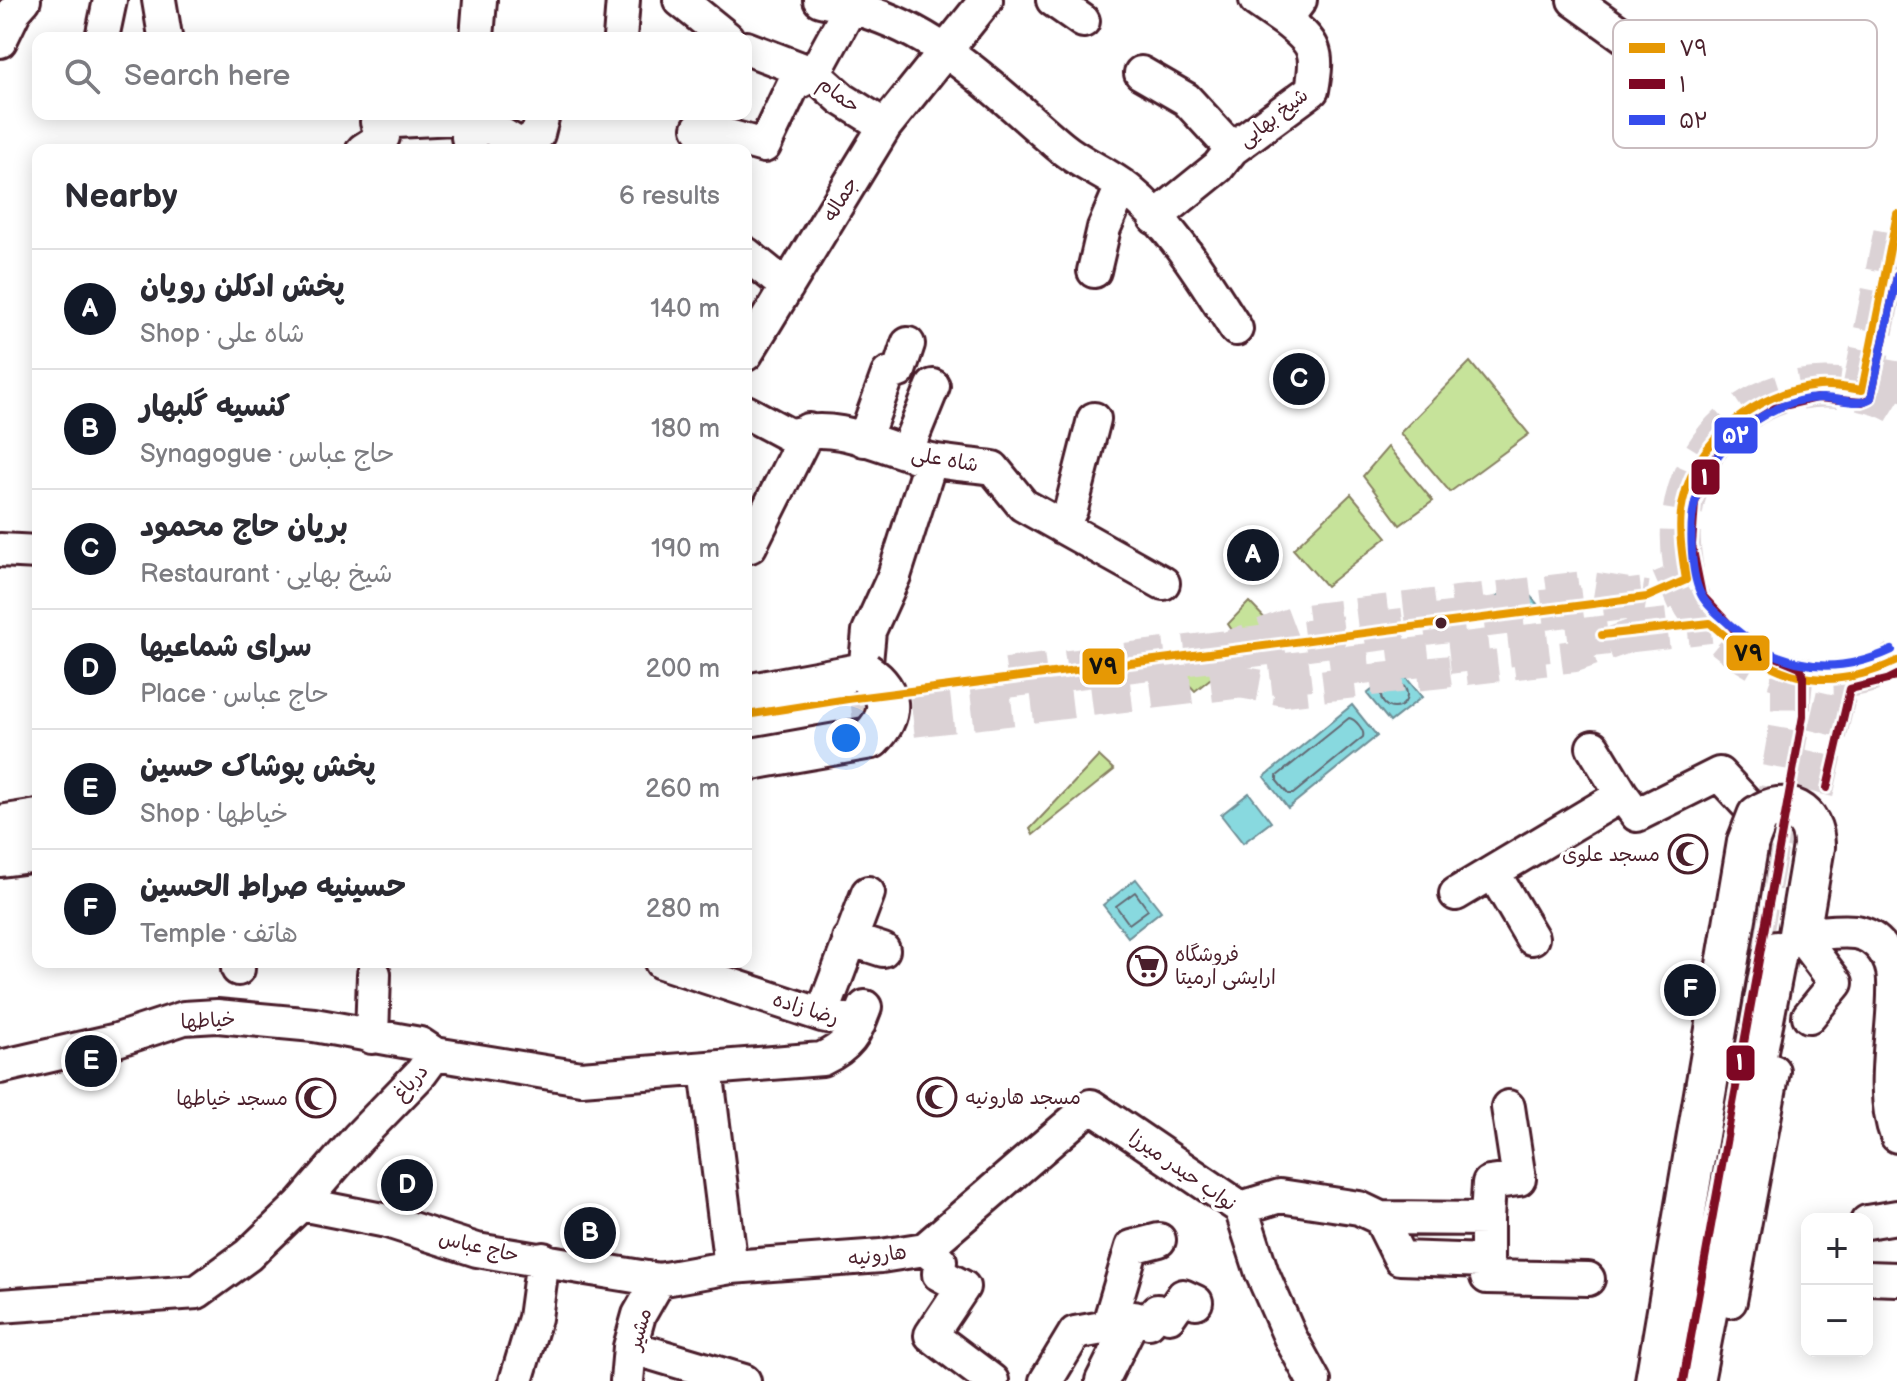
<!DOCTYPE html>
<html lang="en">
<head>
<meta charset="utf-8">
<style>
	:root { --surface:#fff; --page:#f2f2f3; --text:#2b2b33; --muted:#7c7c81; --line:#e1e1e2; --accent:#111827 }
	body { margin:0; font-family:"Balsamiq Sans","Playpen Sans Arabic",sans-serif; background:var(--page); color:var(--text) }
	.controls { position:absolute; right:24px; bottom:24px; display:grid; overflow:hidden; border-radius:16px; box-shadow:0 4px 20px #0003 }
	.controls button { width:72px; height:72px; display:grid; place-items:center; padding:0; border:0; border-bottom:2px solid var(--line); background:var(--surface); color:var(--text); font:40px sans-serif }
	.you { position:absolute; left:846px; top:738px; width:28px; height:28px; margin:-20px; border:6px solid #fff; border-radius:50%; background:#1a73e8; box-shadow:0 0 0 12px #1a73e833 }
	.badge { display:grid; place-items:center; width:52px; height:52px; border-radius:50%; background:var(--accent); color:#fff; font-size:26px; font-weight:700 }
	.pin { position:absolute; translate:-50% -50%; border:4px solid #fff; box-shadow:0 2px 8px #0006 }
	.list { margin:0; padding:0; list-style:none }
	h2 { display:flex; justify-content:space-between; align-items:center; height:104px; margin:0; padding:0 32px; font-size:34px }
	h2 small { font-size:26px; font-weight:400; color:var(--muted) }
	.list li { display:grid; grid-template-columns:52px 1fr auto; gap:24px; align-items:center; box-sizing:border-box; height:120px; padding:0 32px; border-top:2px solid var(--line) }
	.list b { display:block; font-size:30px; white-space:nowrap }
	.list p { margin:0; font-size:26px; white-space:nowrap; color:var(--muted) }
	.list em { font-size:26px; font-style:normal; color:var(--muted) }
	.icon { flex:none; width:44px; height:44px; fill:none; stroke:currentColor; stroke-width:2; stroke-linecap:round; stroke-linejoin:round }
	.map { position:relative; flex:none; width:1897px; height:1381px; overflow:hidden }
	.search { position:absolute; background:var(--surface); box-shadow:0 4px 20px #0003; left:32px; top:32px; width:720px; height:88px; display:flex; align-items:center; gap:20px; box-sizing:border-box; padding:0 28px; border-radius:16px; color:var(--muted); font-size:30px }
	.panel { position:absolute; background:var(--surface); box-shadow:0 4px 20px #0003; left:32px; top:144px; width:720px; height:824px; border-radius:16px }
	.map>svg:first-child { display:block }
</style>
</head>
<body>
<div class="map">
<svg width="1897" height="1381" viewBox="0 0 1897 1381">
	<rect width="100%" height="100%" fill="#fff"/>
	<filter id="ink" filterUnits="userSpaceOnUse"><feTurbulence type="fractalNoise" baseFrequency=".0125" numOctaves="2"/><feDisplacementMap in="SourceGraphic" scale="16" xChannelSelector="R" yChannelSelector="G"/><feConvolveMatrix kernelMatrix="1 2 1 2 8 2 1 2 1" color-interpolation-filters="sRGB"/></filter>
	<g filter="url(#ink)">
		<!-- green -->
		<path fill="#c6e39a" stroke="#888162" stroke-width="2" d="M1470,362L1529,434L1450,492L1400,433Z
			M1388,447L1433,501L1400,525L1363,476Z
			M1351,494L1387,537L1326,586L1293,549Z
			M1249,602L1273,627L1245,649L1228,624Z
			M1217,636L1236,658L1195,691L1181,676Z
			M1099,756L1114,770L1033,835L1030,829Z"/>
		<!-- water -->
		<path fill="#88d9df" stroke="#6f8f97" stroke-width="2" d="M1516,580L1539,606L1508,632L1485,606Z
			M1399,669L1422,697L1390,722L1367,694Z
			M1352,705L1377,736L1288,808L1264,777Z
			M1249,793L1271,822L1243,843L1221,815Z
			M1136,879L1161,911L1128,937L1103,905Z"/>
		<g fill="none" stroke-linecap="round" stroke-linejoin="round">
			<!-- shore -->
			<path stroke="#636973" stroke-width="2" d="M1381 695a13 13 0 1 1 26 0a13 13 0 1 1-26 0Z
				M1349,718C1355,719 1365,730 1363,737L1293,794H1288L1277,781V776Z
				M1135,892L1148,910L1129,924L1116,906Z"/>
			<!-- minor-tunnel -->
			<path stroke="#dbd2d5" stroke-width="32" stroke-dasharray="32 16" stroke-linecap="butt" d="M1218,651L1298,621L1584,587L1647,597
				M1228,680L1285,690L1442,672L1575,656L1647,630"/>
			<!-- major-tunnel -->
			<path stroke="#dbd2d5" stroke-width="40" stroke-dasharray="40 20" stroke-linecap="butt" d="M1862,390L1897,214
				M1890,399L1897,361
				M1897,404C1879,393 1859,390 1839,388C1738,380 1667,467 1683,564C1685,576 1686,589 1691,600C1703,625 1748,659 1774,669C1814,684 1859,683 1897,661
				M1007,678L1647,597L1686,580
				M853,724L1710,623
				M1800,851L1840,679
				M1751,946L1791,716V675"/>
			<!-- minor casing -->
			<g stroke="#4a1f2b" stroke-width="38">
				<path id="minor" d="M159,0L165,36
					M680,0L727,38
					M820,0C838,4 856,8 873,14C947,39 1003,98 1061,147C1081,164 1107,173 1128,190C1173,226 1205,281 1236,329
					M1053,0L1083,21
					M1256,0L1285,20
					M1574,0L1666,66
					M102,38L110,0
					M477,38L480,0
					M620,38L623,0
					M0,41L15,10L24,0
					M746,48L814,74L842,99L885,126
					M1141,73L1186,99L1232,149
					M699,128L764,146L793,85L814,74L850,8
					M363,150L383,137L377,122L473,117L521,146L538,134L543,114
					M471,150L468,137L473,114
					M1155,218L1218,167L1232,149L1312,90C1319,51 1316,44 1285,20L1300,0
					M746,254L787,287
					M1094,271L1104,228L1122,186
					M746,354L885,126L986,0
					M746,412L791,436C836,419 887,450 931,460C951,464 972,465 993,468L1023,505L1163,583
					M864,440L888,374L899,371L908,344
					M906,452L933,386
					M1062,527L1071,509L1094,419
					M750,546L808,430
					M0,550L38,552
					M865,673L869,631L894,576L931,460
					M1593,747L1622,795
					M1493,872L1532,938
					M1456,894L1622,795L1637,815L1719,774L1758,816
					M1799,934C1817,934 1837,930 1855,932C1878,935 1894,959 1894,981C1896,1029 1879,1089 1897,1136
					M1799,934L1836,983L1809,1016
					M849,939L883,950
					M238,962V969
					M661,962L822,1015L859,1023
					M822,1015L868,893
					M372,1037L374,974
					M0,1067L117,1040L184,1018L217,1016L314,1025L420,1044L435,1054
					M706,1069L731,1267
					M301,1204L387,1221L477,1250L659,1280L731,1267L881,1256L925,1249L1091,1106L1241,1208L1262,1273L1290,1337L1314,1381
					M1241,1208L1280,1196L1359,1208L1380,1218L1487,1219V1277L1588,1279
					M1380,1218L1400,1258L1487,1261
					M1487,1219L1489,1183L1519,1179L1508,1107
					M1867,1222L1897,1217
					M925,1249L940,1261L939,1274L963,1287L931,1335L992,1381
					M1867,1278L1897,1279
					M1730,1301L1773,1071
					M0,1306L197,1292L248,1255L301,1204L358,1138L421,1073L435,1054L581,1078L822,1059C849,1046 855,1035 865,1007
					M1126,1333L1134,1318L1149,1322L1157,1311L1169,1316L1183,1296L1196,1302
					M630,1347L744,1381
					M516,1381L535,1318L543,1259
					M627,1381L630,1347L639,1315L659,1280
					M1046,1381L1075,1333L1108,1327L1132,1247L1159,1240
					M1102,1381L1126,1333L1108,1327"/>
			</g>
			<!-- major casing -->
			<g stroke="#4a1f2b" stroke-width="46">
				<path id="major" d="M746,695L865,673
					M746,760L871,738
					M0,826L38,820
					M0,856L38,851
					M1799,934L1814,846
					M1656,1381L1748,842
					M1693,1381L1776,952"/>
			</g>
			<!-- minor -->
			<use href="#minor" stroke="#fff" stroke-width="32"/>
			<!-- major -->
			<use href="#major" stroke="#fff" stroke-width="40"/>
			<!-- major-bridge casing -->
			<g stroke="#4a1f2b" stroke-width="46" stroke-linecap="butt">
				<path id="major-bridge" d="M865,673C893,692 894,715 871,738
					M1748,842L1758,816C1786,797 1814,812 1814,846"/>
			</g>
			<!-- major-bridge -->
			<use href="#major-bridge" stroke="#fff" stroke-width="40"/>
			<!-- bus-1 casing -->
			<g stroke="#fff" stroke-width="14">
				<path id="bus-1" d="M1602,635L1710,623C1770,677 1821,697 1897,661
					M746,715L848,699L1647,597L1686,580C1682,554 1677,526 1683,501C1697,439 1757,391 1819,386C1834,385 1848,388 1862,390L1897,214"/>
			</g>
			<!-- bus-2 casing -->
			<g stroke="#fff" stroke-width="14">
				<path id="bus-2" d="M1827,788L1850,689L1887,680L1897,675
					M1683,1381L1803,716V674L1800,667L1766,653L1741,637L1702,595L1692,545L1695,503L1711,463L1739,430L1775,408L1817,398L1862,402L1871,398L1897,276"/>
			</g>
			<!-- bus-3 casing -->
			<g stroke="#fff" stroke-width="14">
				<path id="bus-3" d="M1892,650C1835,676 1782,670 1734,628C1724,620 1711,610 1703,598C1690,578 1689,525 1695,502C1701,483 1710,465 1723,449C1746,421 1787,397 1824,398C1839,398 1859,407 1871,398L1897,276"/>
			</g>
			<!-- bus-1 -->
			<use href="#bus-1" stroke="#e69804" stroke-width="8"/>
			<!-- bus-2 -->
			<use href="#bus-2" stroke="#7e0724" stroke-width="8"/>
			<!-- bus-3 -->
			<use href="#bus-3" stroke="#364cec" stroke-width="8"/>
		</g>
	</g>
	<!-- icons -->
	<defs>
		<g id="mosque-ring" transform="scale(2)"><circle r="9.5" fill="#fff" stroke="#4a1f2b" stroke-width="1.5"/><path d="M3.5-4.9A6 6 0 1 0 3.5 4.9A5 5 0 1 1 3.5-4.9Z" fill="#4a1f2b"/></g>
		<g id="supermarket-ring" transform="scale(2)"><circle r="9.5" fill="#fff" stroke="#4a1f2b" stroke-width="1.5"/><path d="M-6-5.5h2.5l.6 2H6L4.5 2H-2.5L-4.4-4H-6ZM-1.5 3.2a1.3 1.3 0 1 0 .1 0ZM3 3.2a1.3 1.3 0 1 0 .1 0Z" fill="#4a1f2b"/></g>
	</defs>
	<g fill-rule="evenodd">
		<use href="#mosque-ring" x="1688" y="854"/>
		<use href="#supermarket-ring" x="1147" y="966"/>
		<use href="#mosque-ring" x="937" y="1097"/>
		<use href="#mosque-ring" x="316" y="1098"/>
	</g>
	<!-- markers -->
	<circle fill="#4a1f2b" stroke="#fff" stroke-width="3" cx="1441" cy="623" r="7"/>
	<g text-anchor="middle" stroke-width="7" stroke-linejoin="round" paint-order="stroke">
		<!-- street labels -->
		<g font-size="20" fill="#4a1f2b" stroke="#fff">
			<text transform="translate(839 94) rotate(37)" y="7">حمام</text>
			<text transform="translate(1273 117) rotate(-38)" y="7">شیخ بهایی</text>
			<text transform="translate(840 199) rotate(-59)" y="7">جماله</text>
			<text transform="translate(945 459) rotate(10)" y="7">شاه علی</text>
			<text transform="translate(806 1008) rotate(17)" y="7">رضا زاده</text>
			<text transform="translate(208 1020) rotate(-3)" y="7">خیاطها</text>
			<text transform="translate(410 1082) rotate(-48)" y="7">درباغ</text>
			<text transform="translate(1183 1170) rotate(35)" y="7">نواب حیدر میرزا</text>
			<text transform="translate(479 1246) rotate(13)" y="7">حاج عباس</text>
			<text transform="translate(877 1255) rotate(-7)" y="7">هارونیه</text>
			<text transform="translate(639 1329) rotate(-74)" y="7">مشیر</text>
		</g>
		<!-- poi labels -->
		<g font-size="20" fill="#4a1f2b" stroke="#fff" text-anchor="end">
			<text x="1660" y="861">مسجد علوی</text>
			<text x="1175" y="961" text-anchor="start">فروشگاه<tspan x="1175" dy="23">ارایشی ارمیتا</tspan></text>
			<text x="965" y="1104" text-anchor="start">مسجد هارونیه</text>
			<text x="288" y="1105">مسجد خیاطها</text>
		</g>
	</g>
	<!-- legend -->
	<rect x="1613" y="20" width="264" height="128" rx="12" fill="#fff" stroke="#c9bcbf" stroke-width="2"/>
	<rect x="1629" y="43" width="36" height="10" fill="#e69804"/>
	<rect x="1629" y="79" width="36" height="10" fill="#7e0724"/>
	<rect x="1629" y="115" width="36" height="10" fill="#364cec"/>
	<g font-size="22" fill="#4a1f2b">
		<text x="1679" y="56">۷۹</text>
		<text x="1679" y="92">۱</text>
		<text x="1679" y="128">۵۲</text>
	</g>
	<g stroke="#fff" stroke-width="3">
		<rect x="1713" y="416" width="46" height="39" rx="8" fill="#364cec"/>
		<rect x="1690" y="458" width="31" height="38" rx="8" fill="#7e0724"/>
		<rect x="1725" y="634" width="46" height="38" rx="8" fill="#e69804"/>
		<rect x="1081" y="647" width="45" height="39" rx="8" fill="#e69804"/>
		<rect x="1725" y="1044" width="31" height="38" rx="8" fill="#7e0724"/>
	</g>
	<g font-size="22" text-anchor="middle" font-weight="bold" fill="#fff">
		<text x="1736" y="443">۵۲</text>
		<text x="1705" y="485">۱</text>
		<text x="1740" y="1070">۱</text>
	</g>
	<g font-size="22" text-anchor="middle" font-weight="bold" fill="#111">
		<text x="1748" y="661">۷۹</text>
		<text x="1103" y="674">۷۹</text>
	</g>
</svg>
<div class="controls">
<button>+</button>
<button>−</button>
</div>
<div class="you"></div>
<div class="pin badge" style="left:1253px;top:555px">A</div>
<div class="pin badge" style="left:590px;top:1233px">B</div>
<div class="pin badge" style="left:1299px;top:379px">C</div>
<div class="pin badge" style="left:407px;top:1185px">D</div>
<div class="pin badge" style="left:91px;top:1061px">E</div>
<div class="pin badge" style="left:1690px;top:990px">F</div>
<div class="search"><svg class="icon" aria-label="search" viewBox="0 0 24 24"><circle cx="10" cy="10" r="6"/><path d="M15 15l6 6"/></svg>Search here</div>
<section class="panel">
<h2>Nearby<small>6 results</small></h2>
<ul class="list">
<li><span class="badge">A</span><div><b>پخش ادکلن رویان</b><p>Shop · شاه علی</p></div><em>140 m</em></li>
<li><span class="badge">B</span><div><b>کنسیه گلبهار</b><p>Synagogue · حاج عباس</p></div><em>180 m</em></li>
<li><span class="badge">C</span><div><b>بریان حاج محمود</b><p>Restaurant · شیخ بهایی</p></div><em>190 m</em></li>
<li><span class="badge">D</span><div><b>سرای شماعیها</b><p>Place · حاج عباس</p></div><em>200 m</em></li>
<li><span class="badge">E</span><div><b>پخش پوشاک حسین</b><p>Shop · خیاطها</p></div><em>260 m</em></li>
<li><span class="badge">F</span><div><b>حسینیه صراط الحسین</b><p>Temple · هاتف</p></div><em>280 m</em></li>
</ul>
</section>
</div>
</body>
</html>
